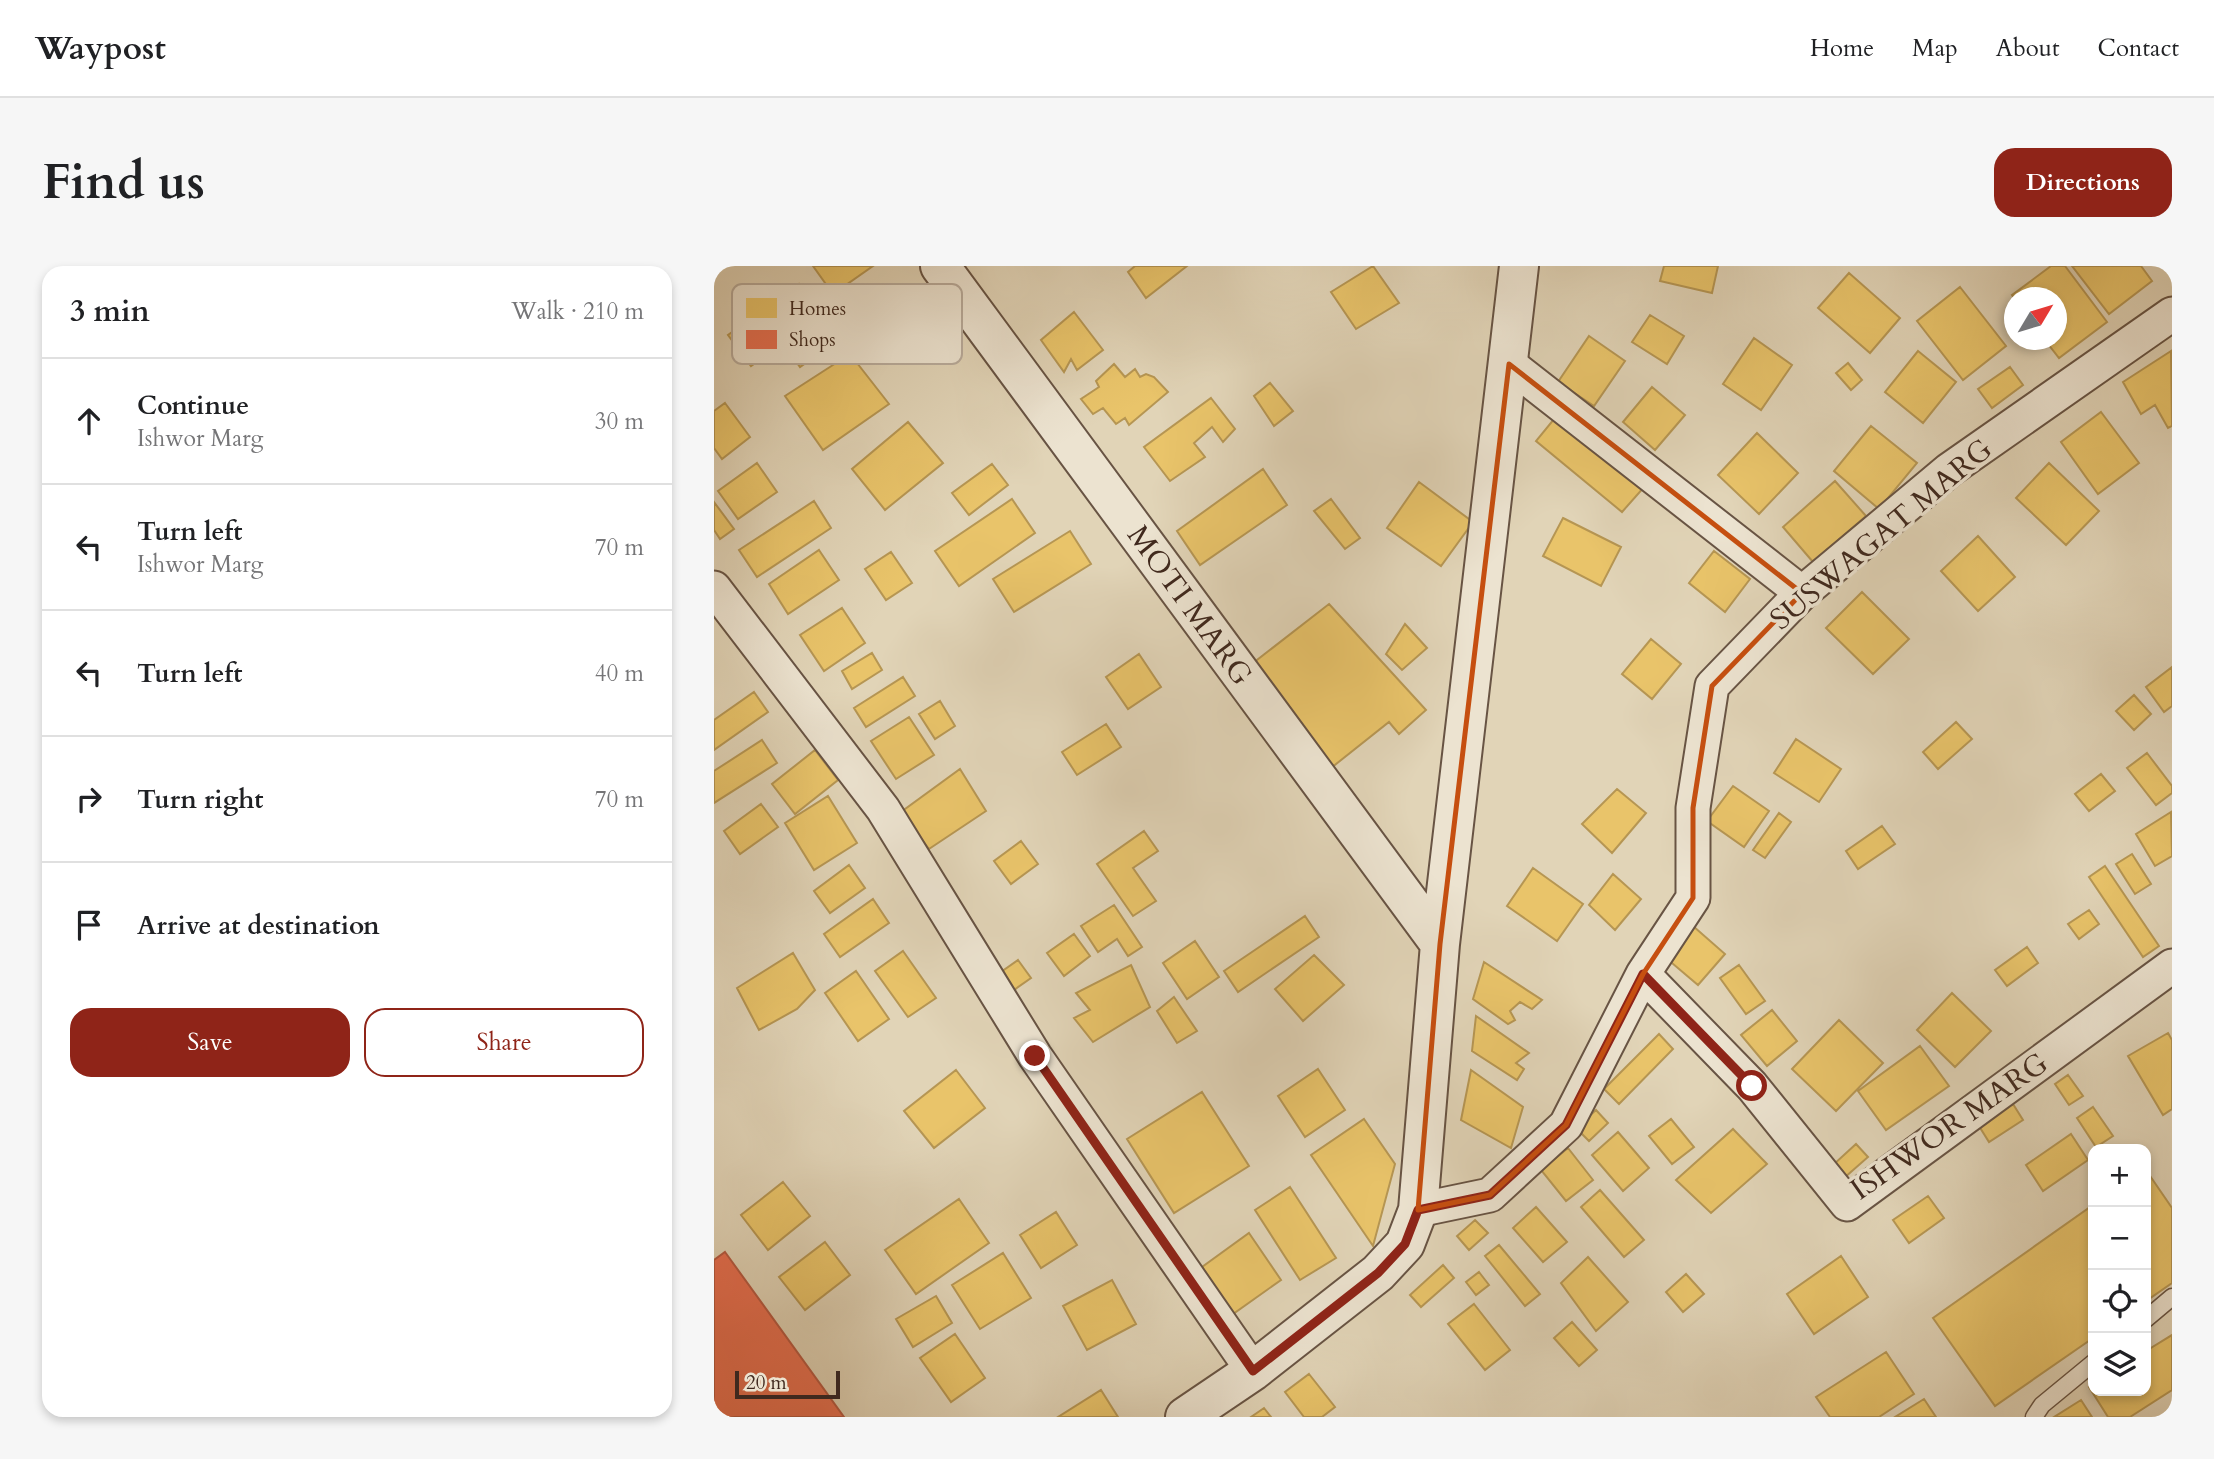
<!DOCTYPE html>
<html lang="en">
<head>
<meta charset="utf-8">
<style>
	:root { --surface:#fff; --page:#f6f6f6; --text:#202124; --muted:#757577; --line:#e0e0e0; --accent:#8f2418 }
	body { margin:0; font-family:Cardo,serif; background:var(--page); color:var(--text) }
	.controls { position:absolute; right:21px; bottom:21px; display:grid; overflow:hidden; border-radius:14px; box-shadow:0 4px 10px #0003 }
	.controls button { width:63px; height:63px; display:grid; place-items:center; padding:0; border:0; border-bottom:2px solid var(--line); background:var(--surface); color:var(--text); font:35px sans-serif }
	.compass { position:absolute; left:1290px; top:21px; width:63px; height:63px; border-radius:50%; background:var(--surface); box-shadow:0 4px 10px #0003; rotate:52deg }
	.scale { position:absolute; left:21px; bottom:18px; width:105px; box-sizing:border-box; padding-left:7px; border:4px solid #40291e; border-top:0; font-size:19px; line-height:24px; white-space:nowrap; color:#40291e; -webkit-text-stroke:5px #ece3d0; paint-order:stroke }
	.stop { position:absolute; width:21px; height:21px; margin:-16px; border:5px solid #8f2418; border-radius:50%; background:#fff }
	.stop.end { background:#8f2418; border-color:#fff; box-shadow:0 2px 7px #0008 }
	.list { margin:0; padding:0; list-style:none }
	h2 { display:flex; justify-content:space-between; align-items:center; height:91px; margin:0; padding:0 28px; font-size:30px }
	h2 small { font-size:23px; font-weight:400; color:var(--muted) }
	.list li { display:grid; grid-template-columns:46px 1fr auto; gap:21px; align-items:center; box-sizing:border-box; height:126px; padding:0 28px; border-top:2px solid var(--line) }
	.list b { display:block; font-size:26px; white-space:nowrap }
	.list p { margin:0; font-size:23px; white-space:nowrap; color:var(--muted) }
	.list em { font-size:23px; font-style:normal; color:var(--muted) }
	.actions { display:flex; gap:14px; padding:21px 28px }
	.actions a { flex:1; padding:16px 0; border:2px solid var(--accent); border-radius:21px; text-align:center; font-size:24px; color:var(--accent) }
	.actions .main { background:var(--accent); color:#fff }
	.icon { flex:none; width:38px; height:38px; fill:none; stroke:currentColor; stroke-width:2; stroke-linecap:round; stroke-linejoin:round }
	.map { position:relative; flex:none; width:1458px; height:1151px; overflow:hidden; border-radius:21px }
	header { display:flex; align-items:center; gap:42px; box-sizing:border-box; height:98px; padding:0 35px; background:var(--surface); border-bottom:2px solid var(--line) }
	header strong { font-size:33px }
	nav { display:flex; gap:38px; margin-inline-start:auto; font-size:24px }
	.intro { display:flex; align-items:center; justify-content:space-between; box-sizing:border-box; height:168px; padding:0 42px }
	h1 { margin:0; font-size:49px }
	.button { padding:18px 32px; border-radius:21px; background:var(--accent); color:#fff; font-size:24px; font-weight:700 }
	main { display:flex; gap:42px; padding:0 42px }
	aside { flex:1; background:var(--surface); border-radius:21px; box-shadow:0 4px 10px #0003 }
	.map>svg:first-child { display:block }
</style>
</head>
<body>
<header>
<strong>Waypost</strong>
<nav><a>Home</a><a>Map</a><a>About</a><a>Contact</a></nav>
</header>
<div class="intro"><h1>Find us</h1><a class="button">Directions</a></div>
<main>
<aside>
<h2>3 min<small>Walk · 210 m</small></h2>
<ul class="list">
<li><svg class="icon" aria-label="ahead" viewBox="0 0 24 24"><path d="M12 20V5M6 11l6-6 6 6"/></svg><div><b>Continue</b><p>Ishwor Marg</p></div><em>30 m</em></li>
<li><svg class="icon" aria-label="left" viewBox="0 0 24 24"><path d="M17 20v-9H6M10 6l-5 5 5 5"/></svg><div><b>Turn left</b><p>Ishwor Marg</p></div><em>70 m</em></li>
<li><svg class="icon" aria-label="left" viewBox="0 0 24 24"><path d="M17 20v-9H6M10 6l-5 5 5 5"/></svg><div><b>Turn left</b></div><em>40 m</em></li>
<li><svg class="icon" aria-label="right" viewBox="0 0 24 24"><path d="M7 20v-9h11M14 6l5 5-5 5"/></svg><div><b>Turn right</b></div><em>70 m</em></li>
<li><svg class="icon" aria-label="arrive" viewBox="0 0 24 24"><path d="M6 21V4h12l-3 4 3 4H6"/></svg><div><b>Arrive at destination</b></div></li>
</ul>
<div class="actions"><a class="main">Save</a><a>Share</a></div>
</aside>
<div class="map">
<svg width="1458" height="1151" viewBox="0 0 1458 1151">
	<rect width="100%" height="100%" fill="#e1d4b7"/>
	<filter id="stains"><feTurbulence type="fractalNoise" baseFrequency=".00286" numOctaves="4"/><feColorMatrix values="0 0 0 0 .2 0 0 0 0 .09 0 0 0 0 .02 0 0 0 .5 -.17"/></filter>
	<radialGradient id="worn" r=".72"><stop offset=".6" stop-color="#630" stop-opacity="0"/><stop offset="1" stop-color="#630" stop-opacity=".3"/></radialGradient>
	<!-- homes -->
	<path fill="#e9c46a" stroke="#b69653" stroke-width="2" d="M99,0H159L119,28Z
		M421,0H473L432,32L414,6Z
		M659,0L685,37L642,63L617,26Z
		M950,0H1004L998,27L946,15Z
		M1337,0H1351L1393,56L1345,92L1331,74H1342V32H1300L1298,29Z
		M1358,0H1427L1438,15L1395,48Z
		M1135,7L1186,52L1156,87L1104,42Z
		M85,18L124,74L86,101L69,77L37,100L14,69Z
		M1246,21L1292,80L1249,114L1203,55Z
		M360,46L389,84L363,104L357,93L350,106L327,74Z
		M936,49L970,70L953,98L918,76Z
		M875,70L911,95L880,140L844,116Z
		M1040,72L1078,99L1047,144L1009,118Z
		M1204,85L1242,116L1209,157L1171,126Z
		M1457,85L1458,160L1454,162L1441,139L1427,148L1409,116Z
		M136,88L175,138L109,184L71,130Z
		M1134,97L1148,114L1137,124L1122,107Z
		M400,98L411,111L421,103L426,111L432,108L440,111L454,126L415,159L411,152L402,158L389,142L379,148L367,133L385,121L382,115Z
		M1296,101L1309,119L1278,142L1264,123Z
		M556,117L579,145L560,160L540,130Z
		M938,121L971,149L941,184L909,156Z
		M497,132L521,163L509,176L498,161L480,177L491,191L456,215L430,181Z
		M11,137L36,171L8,193L0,182V145Z
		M1387,146L1425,197L1384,228L1347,176Z
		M845,147L931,220L908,246L822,175Z
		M194,156L229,197L171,244L138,203Z
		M1157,160L1203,197L1165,243L1120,205Z
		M1043,167L1084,207L1045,248L1004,209Z
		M43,197L63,226L24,253L4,225Z
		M1335,197L1385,245L1352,279L1302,232Z
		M278,198L294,219L255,249L238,227Z
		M549,203L573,239L486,299L463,265Z
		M1121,215L1152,250L1099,296L1069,261Z
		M705,216L759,256L727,300L673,262Z
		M298,233L321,267L245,320L221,285Z
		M617,233L646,272L631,283L600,245Z
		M100,235L117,262L43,311L25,284Z
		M0,236L20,263L6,273L0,264Z
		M849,252L907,281L887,320L829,290Z
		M356,265L377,298L300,346L279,313Z
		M1264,270L1301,311L1264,345L1227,305Z
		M105,284L125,314L74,348L55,318Z
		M1000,285L1036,313L1011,346L975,317Z
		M177,286L198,317L172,334L151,303Z
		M1148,326L1195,373L1159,408L1112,362Z
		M615,338L712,444L685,468L675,456L612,506L534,401Z
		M128,342L151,377L110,405L86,369Z
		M691,358L713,382L688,404L672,388Z
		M937,373L967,398L938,433L908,408Z
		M158,387L168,404L138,423L128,405Z
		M425,388L447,421L414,443L392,411Z
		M1458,401V440L1450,446L1432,421Z
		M189,411L201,430L152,461L140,442Z
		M40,426L54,446L0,484V454Z
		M1420,429L1437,448L1420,464L1402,445Z
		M226,435L241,460L221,473L205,448Z
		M195,451L220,489L182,513L157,475Z
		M1242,456L1258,473L1224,503L1209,486Z
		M392,458L407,481L363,509L348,486Z
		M1082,473L1127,503L1105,536L1060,507Z
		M48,474L63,497L0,537V505Z
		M101,484L124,514L81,548L58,518Z
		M1433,487L1458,520V527L1442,539L1413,502Z
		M246,503L272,545L215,583L187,546Z
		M1387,508L1401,525L1375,545L1361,528Z
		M1019,520L1055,545L1030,581L993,555Z
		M903,523L932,547L898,587L868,558Z
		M114,530L143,577L100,604L71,557Z
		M47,538L64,561L26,588L10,565Z
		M1457,546L1458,590L1441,600L1422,568Z
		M1065,547L1077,556L1051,592L1039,584Z
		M1168,560L1181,578L1144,603L1132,585Z
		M430,565L444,585L419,602L442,635L419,650L383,598Z
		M307,575L324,598L297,618L280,595Z
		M1418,588L1437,618L1421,628L1402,598Z
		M135,599L151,622L116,647L100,625Z
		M1391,600L1445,680L1429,691L1375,611Z
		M819,602L869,638L843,675L793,640Z
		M899,608L927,633L901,664L875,639Z
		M159,633L175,657L126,691L110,668Z
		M400,639L428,681L414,690L403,673L384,686L367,660Z
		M1375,644L1385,658L1365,673L1354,658Z
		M591,650L605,671L524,726L510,705Z
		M979,660L1011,688L984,719L952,692Z
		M360,668L376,690L350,710L333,687Z
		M481,675L505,711L473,733L449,697Z
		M1313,681L1324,697L1293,720L1281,704Z
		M189,685L222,732L194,751L161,705Z
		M79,687L101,724L83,743L45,764L23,722Z
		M600,689L630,719L589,755L561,723Z
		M304,694L317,712L300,724L287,706Z
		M770,696L828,734L818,743L806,736L796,745L801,754L794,758L759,733Z
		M417,699L436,741L379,776L360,752L376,744L362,727Z
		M1025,699L1051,735L1032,748L1006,712Z
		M142,705L175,753L144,775L111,727Z
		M1238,727L1277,765L1241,801L1203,764Z
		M460,731L483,765L463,777L443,745Z
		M1058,744L1083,775L1053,800L1027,769Z
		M762,750L815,787L802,797L810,803L803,814L758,785Z
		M1125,754L1169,797L1122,845L1078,803Z
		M1454,767L1458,774V843L1449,849L1414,790Z
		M945,768L959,783L905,838L890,823Z
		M1206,780L1235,820L1172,864L1144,825Z
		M604,803L631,844L591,871L564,830Z
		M242,804L271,842L220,882L190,845Z
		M757,804L809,841L797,882L747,854Z
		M1354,809L1369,830L1355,839L1341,818Z
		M488,826L535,900L460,947L413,873Z
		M1299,838L1309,854L1275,876L1265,860Z
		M1379,841L1399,870L1382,881L1363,852Z
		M882,844L894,857L875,875L862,862Z
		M650,853L681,898L659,980L597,889Z
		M957,853L980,881L958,898L935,870Z
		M1019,863L1053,898L997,947L962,914Z
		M904,866L935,902L909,925L878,889Z
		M1357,868L1374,894L1329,925L1312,899Z
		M1142,878L1154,891L1130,912L1119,899Z
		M854,882L879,914L852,935L827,904Z
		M1432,904L1458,942V1017L1432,1035Z
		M69,916L96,950L54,984L27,949Z
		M576,921L622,992L586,1014L541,944Z
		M886,924L930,974L910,991L867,941Z
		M1214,930L1230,952L1195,977L1179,954Z
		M245,933L275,977L202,1028L171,984Z
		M1379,939V1072L1281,1140L1219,1052Z
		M822,941L853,976L829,996L799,962Z
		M342,946L363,979L327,1002L306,969Z
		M761,954L774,967L755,984L743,970Z
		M535,967L567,1014L519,1048L488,1001Z
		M111,976L136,1009L91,1044L65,1011Z
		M785,979L826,1028L811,1040L771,990Z
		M289,987L317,1032L266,1063L238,1019Z
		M1127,990L1154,1031L1100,1068L1073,1028Z
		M874,991L914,1036L882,1065L847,1017Z
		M729,999L740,1012L707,1041L696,1029Z
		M765,1006L775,1019L762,1029L752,1016Z
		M972,1008L990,1028L969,1046L952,1026Z
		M398,1014L422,1058L373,1084L349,1040Z
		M222,1030L238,1057L199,1081L182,1053Z
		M760,1038L796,1084L771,1104L734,1058Z
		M858,1056L883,1084L865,1100L840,1072Z
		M241,1068L271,1112L237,1136L206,1092Z
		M1458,1069V1124L1416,1151H1394L1375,1121L1379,1118V1125H1432V1085Z
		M1172,1086L1200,1128L1165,1151H1116L1102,1131Z
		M595,1108L621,1141L608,1151H590L571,1126Z
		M387,1124L404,1151H344Z
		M1210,1133L1222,1151H1181Z
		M1367,1134L1378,1151H1340Z
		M550,1142L557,1151H537Z"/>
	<!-- shops -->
	<path fill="#e76f51" stroke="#b55a42" stroke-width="2" d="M11,986L130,1151H0V994Z"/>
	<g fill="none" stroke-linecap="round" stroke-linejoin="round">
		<!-- service casing -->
		<g stroke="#685444" stroke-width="19">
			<path id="service" d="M1432,1053L1458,1031
				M1320,1151L1328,1139L1379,1097"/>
		</g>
		<!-- minor casing -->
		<g stroke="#685444" stroke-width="37">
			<path id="minor" d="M795,98L1088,327
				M0,322L169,543L321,790L539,1105
				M929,708L979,632V542L998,420L1088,327L1235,204L1458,48
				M704,944L776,929L852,859L929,708L1038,820L1133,938L1458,700"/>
		</g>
		<!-- tertiary casing -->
		<g stroke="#685444" stroke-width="42">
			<path id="tertiary" d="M226,0L726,678
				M471,1151L539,1105L664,1007L691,978L704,944L726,678L805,0"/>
		</g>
		<!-- service -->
		<use href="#service" stroke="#ece3d0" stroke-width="16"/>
		<!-- minor -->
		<use href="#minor" stroke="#ece3d0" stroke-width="33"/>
		<!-- tertiary -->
		<use href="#tertiary" stroke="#ece3d0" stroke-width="38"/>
	</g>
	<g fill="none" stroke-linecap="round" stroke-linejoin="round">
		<!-- route -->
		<path stroke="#8f2418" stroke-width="9" d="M321,790L539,1105L664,1007L691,978L704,944L776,929L852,859L929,708L1038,820"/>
	</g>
	<!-- marked area -->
	<path fill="none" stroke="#c64f10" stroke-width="5" stroke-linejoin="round" d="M795,98L1088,327L998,420L979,542V632L929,708L852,859L776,929L704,944L726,678Z"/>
	<g text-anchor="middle" stroke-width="7" stroke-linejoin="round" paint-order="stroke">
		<!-- street labels -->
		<g font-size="30" fill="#40291e" stroke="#ece3d0">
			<text transform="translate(1167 268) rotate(-40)" y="10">SUSWAGAT MARG</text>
			<text transform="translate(476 339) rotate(54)" y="10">MOTI MARG</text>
			<text transform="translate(1235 860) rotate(-35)" y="10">ISHWOR MARG</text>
		</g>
	</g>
	<!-- legend -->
	<rect x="18" y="18" width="230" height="80" rx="10" fill="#ece3d0" stroke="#b8ab9b" stroke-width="2"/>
	<rect x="32" y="32" width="31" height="20" fill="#e9c46a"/>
	<rect x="32" y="64" width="31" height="19" fill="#e76f51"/>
	<g font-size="19" fill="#40291e">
		<text x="75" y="49">Homes</text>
		<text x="75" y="80">Shops</text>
	</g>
	<rect width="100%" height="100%" filter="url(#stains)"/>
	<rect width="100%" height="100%" fill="url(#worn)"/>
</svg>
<div class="controls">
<button>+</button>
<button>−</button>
<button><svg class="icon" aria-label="locate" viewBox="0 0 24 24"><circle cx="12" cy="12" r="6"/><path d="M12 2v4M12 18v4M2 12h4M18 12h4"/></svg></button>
<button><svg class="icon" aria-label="layers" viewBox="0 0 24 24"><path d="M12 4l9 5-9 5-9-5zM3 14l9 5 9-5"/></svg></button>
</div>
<svg class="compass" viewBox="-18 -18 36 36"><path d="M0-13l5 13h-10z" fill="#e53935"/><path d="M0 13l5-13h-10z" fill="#757577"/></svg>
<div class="scale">20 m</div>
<div class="stop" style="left:1038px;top:820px"></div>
<div class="stop end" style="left:321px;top:790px"></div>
</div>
</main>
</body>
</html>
